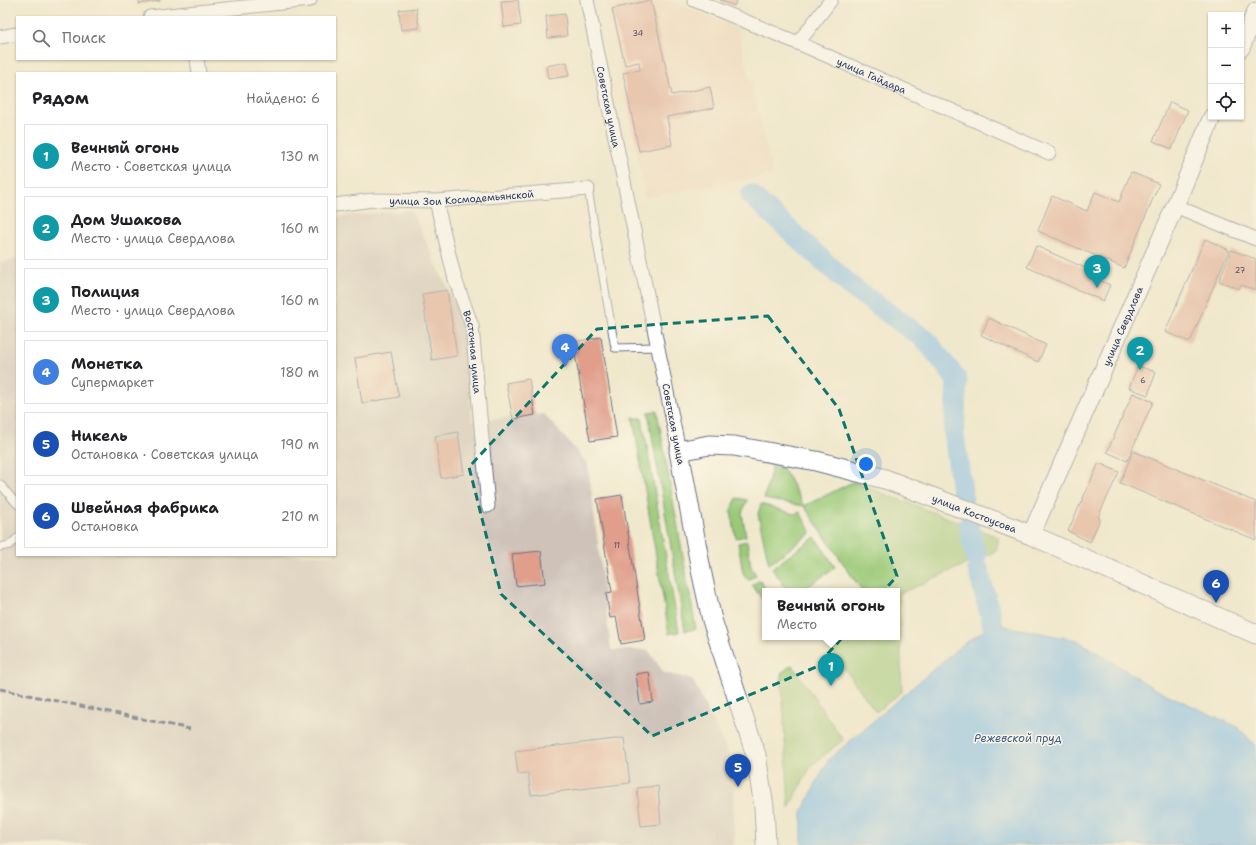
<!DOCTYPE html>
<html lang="ru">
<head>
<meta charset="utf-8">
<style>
	:root { --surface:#fff; --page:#f2f2f2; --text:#202124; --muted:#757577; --line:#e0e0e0; --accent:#c8321e }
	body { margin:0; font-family:"Shantell Sans",sans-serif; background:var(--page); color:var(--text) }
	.controls { position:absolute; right:12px; top:12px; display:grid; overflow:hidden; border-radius:0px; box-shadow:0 1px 3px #0004 }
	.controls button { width:36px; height:36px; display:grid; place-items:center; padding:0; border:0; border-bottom:1px solid var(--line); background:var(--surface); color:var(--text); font:20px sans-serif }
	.you { position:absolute; left:866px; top:464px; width:14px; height:14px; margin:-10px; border:3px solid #fff; border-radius:50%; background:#1a73e8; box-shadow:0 0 0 6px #1a73e833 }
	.badge { display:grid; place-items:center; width:26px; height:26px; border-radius:50%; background:var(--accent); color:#fff; font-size:13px; font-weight:700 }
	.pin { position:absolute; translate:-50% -33px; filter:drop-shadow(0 1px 2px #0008) }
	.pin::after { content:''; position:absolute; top:21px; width:14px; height:12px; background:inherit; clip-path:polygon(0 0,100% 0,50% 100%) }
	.popup { position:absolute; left:762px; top:588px; width:138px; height:52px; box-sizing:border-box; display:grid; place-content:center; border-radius:0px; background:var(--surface); filter:drop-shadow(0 1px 3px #0005); font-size:13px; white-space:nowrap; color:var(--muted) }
	.popup b { font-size:15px; color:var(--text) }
	.popup::after { content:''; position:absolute; left:50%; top:100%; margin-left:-8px; border:8px solid transparent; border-top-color:var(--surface) }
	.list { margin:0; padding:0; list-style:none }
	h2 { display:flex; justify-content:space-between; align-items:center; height:52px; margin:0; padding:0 16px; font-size:17px }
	h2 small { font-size:13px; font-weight:400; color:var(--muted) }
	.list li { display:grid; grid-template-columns:26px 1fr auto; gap:12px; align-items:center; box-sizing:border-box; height:64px; margin:0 8px 8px; padding:0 8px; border:1px solid var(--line); border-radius:0px }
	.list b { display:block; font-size:15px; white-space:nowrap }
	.list p { margin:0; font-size:13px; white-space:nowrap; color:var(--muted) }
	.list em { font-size:13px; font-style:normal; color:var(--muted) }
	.icon { flex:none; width:22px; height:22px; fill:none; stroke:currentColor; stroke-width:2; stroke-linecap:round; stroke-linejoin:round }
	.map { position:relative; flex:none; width:1256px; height:845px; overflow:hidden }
	.search { position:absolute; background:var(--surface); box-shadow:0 1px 3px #0004; left:16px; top:16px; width:320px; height:44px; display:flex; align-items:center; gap:10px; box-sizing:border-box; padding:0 14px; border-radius:0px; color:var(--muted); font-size:15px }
	.panel { position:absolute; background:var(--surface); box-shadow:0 1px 3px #0004; left:16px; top:72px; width:320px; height:484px; border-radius:0px }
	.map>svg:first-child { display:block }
</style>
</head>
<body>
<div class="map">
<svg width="1256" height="845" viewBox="0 0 1256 845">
	<rect width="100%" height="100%" fill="#fcf5e5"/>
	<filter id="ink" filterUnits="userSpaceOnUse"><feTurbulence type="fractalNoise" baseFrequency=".025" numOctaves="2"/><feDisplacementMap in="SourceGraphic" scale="8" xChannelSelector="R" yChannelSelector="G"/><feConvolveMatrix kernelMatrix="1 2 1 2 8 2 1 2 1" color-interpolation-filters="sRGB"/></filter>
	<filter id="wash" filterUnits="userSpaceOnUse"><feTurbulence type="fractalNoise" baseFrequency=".012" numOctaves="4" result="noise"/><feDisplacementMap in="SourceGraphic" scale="16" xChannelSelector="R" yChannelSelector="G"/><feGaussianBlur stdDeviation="0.9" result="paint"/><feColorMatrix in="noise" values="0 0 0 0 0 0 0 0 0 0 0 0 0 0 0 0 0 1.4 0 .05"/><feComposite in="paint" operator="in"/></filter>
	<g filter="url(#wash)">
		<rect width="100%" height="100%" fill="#f0e8cc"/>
		<!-- built -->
		<path fill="#f0d6bc" d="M620,0H668L738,28L773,175L645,197L607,3Z"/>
		<!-- industrial -->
		<path fill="#cec2b9" d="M411,210L464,323L472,421L544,414L588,464L611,650H648L664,673L692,679L733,763L734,845H0V262L17,259V555H335V217Z"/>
		<!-- green -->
		<path fill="#9bc978" stroke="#5b7c6b" d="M657,411L696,629L685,631L648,412Z
			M633,418H642L679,632L669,634Z
			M772,467L783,468L804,506L853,482L999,537L996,551L899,594L902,692L876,712L825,642L832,637H897V591H862L804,506L764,499Z
			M737,498L747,500L742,513L746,536L736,538L731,511Z
			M761,504L794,514L800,512L811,533L769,564L758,514Z
			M815,537L835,567L802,591H788L772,568Z
			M747,541L751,567L756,575L748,580L743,573L738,543Z
			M760,580L767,591H765V603L752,585Z
			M792,665L843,740L811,766L789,808L781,673Z"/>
		<!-- water -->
		<path fill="#7cbcf0" stroke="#4c76a7" d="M994,624L1077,640L1155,689L1238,727L1256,746V845H802V812L828,760L962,645Z"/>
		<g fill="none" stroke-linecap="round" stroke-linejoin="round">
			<!-- river -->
			<path stroke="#7cbcf0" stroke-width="21" d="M751,195L853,288L926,340L957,380L954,434L963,498
				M969,525L976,557
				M978,569L993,625L996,653"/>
		</g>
		<g id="blocks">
			<!-- building -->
			<path fill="#e09e8b" d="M139,0H160V1L139,4Z
				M518,0L521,25L504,27L501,1Z
				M651,0L672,95L710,87L714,108L667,117L672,145L639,151L623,73L640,70L639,62L625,65L612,9Z
				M720,0H737L734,6Z
				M416,8L419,28L401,30L399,10Z
				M565,14L567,36L548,38L546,16Z
				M567,62L569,76L548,79L546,66Z
				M1170,102L1188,110L1172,149L1153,141Z
				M1131,172L1159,184L1124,268L1038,231L1052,196L1087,211L1095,192L1119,202Z
				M1205,239L1229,250L1190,342L1165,332Z
				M1036,246L1092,271L1090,276L1110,285L1103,301L1027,267Z
				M1231,250L1256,259V290L1241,285L1239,289L1219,281Z
				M447,290L457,356L432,360L422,294Z
				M989,318L1046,345L1038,362L981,335Z
				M601,337L617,437L590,441L573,342Z
				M391,352L399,397L362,403L355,358Z
				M1138,366L1156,372L1148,395L1129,388Z
				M529,379L535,415L513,419L506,383Z
				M1133,393L1153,402L1127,461L1107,452Z
				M458,432L464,474L441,478L435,436Z
				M1133,451L1256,502V540L1120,483Z
				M1099,463L1119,472L1098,517L1100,519L1090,542L1068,531Z
				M622,495L645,640L621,644L616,617L610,618L606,593L612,592L597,499Z
				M541,551L545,583L516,586L512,554Z
				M649,672L653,702L640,704L636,674Z
				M624,738L630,783L531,795L528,773L518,774L515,751Z
				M658,786L661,824L641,826L637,788Z"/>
		</g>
	</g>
	<g filter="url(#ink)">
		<use href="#blocks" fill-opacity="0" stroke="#667084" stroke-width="1"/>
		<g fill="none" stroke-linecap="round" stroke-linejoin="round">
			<!-- service casing -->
			<g stroke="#667084" stroke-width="9">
				<path id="service" d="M588,189L615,348L658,347
					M0,484L17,504
					M0,547L10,545L17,538"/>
			</g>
			<!-- minor casing -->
			<g stroke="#667084" stroke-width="15">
				<g id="minor">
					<path id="s1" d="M587,0L679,451"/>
					<path id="s2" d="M694,0L798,43L1049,153"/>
					<path d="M150,17L310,0"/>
					<path d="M0,37L17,34"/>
					<path d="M798,43L831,0"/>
					<path d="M197,59L199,73"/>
					<path id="s3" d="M436,201L455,279L472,326L488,506"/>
					<path id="s4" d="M335,205L373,200L436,201L588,189"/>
					<path d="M1175,206L1256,239"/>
				</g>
			</g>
			<!-- tertiary casing -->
			<g stroke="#667084" stroke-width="19">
				<g id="tertiary">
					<path d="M1241,48L1256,11"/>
					<path id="s5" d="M1031,535L1175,206L1212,117"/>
				</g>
			</g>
			<!-- secondary casing -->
			<g stroke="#667084" stroke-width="21">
				<g id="secondary">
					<path id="s6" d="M766,845L764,807L756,755L712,620L701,570L679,451L709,445L734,446L816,461L885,479L1031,535L1256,634"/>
				</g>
			</g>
			<!-- service -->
			<use href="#service" stroke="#fff" stroke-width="7"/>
			<!-- minor -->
			<use href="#minor" stroke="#fff" stroke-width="13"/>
			<!-- tertiary -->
			<use href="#tertiary" stroke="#fff" stroke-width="17"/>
			<!-- secondary -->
			<use href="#secondary" stroke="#fff" stroke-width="19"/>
			<!-- rail -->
			<path stroke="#1b2f5e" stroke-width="3" stroke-dasharray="6 3" stroke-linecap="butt" d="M0,689L190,729"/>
		</g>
	</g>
	<!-- marked area -->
	<path d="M0 0H1256V845H0ZM768,316L839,409L897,576L816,667L652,736L501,594L469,467L597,329Z" fill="#f0e8cc" fill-opacity=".55" fill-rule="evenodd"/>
	<path fill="none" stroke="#0f766e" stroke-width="3" stroke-dasharray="8 5" stroke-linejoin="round" d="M768,316L839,409L897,576L816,667L652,736L501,594L469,467L597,329Z"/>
	<g text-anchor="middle" stroke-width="3" stroke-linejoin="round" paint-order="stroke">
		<!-- number labels -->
		<g font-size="8" fill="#4c4b69">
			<text x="638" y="36">34</text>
			<text x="1240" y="273">27</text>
			<text x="1143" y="383">6</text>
			<text x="617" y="548">11</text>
		</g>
		<!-- street labels -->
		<g font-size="10" fill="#1b2f5e" stroke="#fcf5e5">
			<text dy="4" stroke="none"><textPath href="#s2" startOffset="193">улица Гайдара</textPath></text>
			<text dy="4" stroke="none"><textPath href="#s1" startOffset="109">Советская улица</textPath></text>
			<text dy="4" stroke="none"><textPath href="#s4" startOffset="127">улица Зои Космодемьянской</textPath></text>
			<text dy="4" stroke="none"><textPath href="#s5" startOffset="228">улица Свердлова</textPath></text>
			<text dy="4" stroke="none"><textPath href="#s3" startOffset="156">Восточная улица</textPath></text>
			<text transform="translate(674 424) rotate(79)" y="4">Советская улица</text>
			<text dy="4" stroke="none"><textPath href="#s6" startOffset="711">улица Костоусова</textPath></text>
		</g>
		<!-- water labels -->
		<g font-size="11" font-style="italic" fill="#38598a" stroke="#fcf5e5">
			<text x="1018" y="742">Режевской пруд</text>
		</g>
	</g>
</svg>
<div class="controls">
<button>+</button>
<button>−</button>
<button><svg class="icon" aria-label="locate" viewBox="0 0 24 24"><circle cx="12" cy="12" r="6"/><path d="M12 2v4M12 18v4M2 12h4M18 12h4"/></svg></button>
</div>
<div class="you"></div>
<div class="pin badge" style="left:831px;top:686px;background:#0f9aa8">1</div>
<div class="popup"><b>Вечный огонь</b>Место</div>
<div class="pin badge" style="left:1140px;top:370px;background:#0f9aa8">2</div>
<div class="pin badge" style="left:1097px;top:288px;background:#0f9aa8">3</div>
<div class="pin badge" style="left:565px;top:367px;background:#3f7fe0">4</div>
<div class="pin badge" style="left:738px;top:787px;background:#1a4fb4">5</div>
<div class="pin badge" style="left:1216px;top:603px;background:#1a4fb4">6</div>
<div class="search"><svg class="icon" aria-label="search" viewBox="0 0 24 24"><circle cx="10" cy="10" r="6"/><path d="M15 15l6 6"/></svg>Поиск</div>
<section class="panel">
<h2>Рядом<small>Найдено: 6</small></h2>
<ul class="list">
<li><span class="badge" style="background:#0f9aa8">1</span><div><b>Вечный огонь</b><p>Место · Советская улица</p></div><em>130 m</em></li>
<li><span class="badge" style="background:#0f9aa8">2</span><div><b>Дом Ушакова</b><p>Место · улица Свердлова</p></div><em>160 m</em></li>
<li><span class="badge" style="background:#0f9aa8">3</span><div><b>Полиция</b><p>Место · улица Свердлова</p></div><em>160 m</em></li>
<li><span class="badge" style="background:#3f7fe0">4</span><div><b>Монетка</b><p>Супермаркет</p></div><em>180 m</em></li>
<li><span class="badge" style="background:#1a4fb4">5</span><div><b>Никель</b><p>Остановка · Советская улица</p></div><em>190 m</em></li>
<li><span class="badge" style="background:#1a4fb4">6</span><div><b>Швейная фабрика</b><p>Остановка</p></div><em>210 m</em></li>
</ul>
</section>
</div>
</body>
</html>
